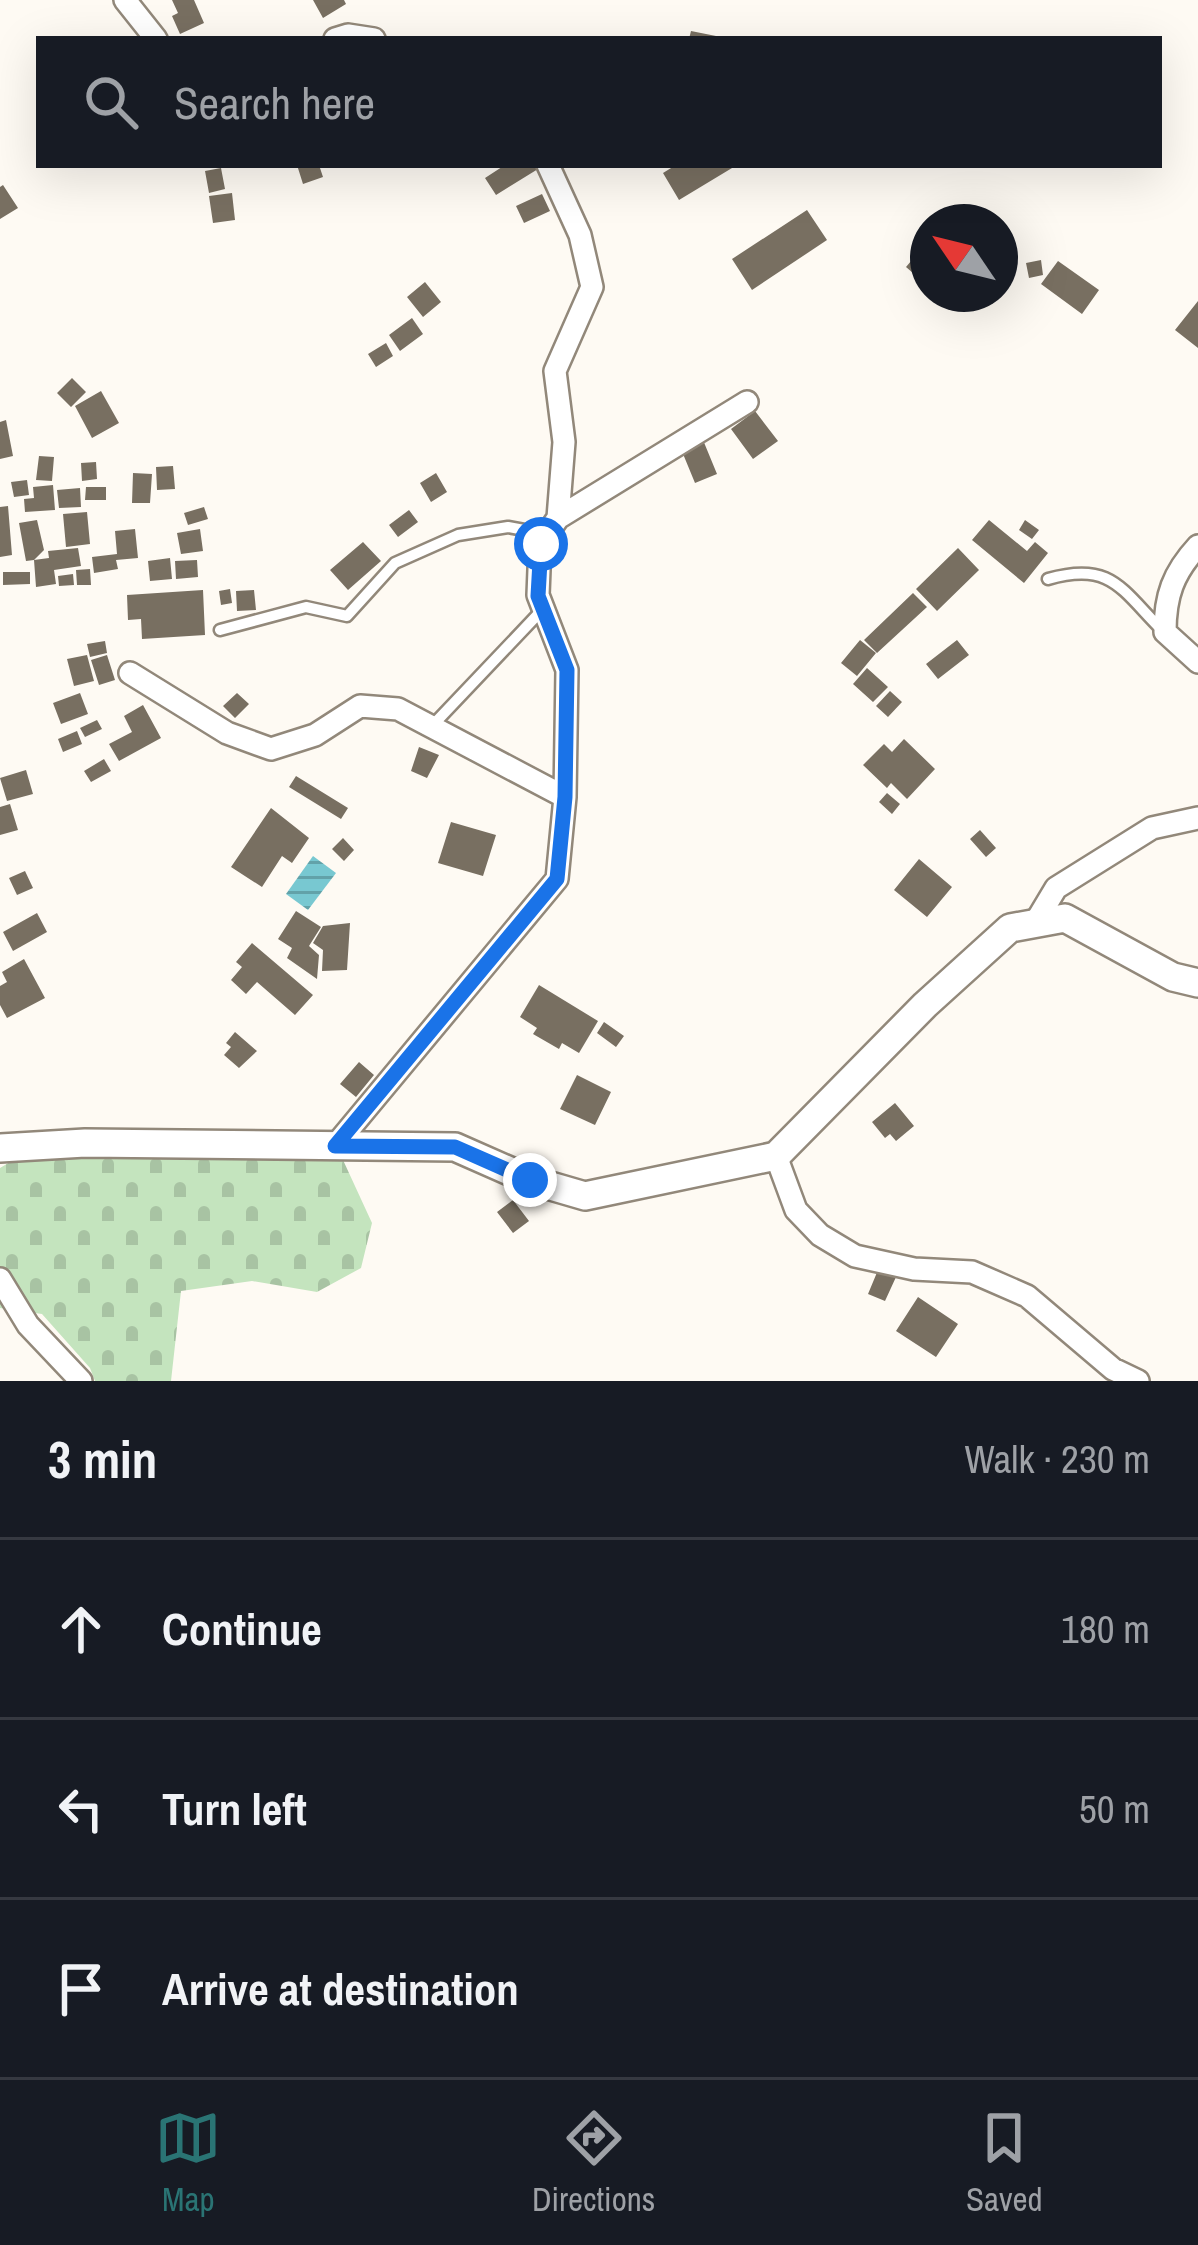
<!DOCTYPE html>
<html lang="en">
<head>
<meta charset="utf-8">
<style>
	:root { --surface:#171b24; --page:#20242c; --text:#f1f3f6; --muted:#9ea1a6; --line:#363941; --accent:#2a7474 }
	body { margin:0; font-family:"Archivo Narrow",sans-serif; background:var(--page); color:var(--text) }
	.compass { position:absolute; left:910px; top:204px; width:108px; height:108px; border-radius:50%; background:var(--surface); box-shadow:0 12px 48px #0002; rotate:305deg }
	.stop { position:absolute; width:36px; height:36px; margin:-27px; border:9px solid #1a73e8; border-radius:50%; background:#fff }
	.stop.end { background:#1a73e8; border-color:#fff; box-shadow:0 3px 12px #0008 }
	.list { margin:0; padding:0; list-style:none }
	h2 { display:flex; justify-content:space-between; align-items:center; height:156px; margin:0; padding:0 48px; font-size:51px }
	h2 small { font-size:39px; font-weight:400; color:var(--muted) }
	.list li { display:grid; grid-template-columns:78px 1fr auto; gap:36px; align-items:center; box-sizing:border-box; height:180px; padding:0 48px; border-top:3px solid var(--line) }
	.list b { display:block; font-size:45px; white-space:nowrap }
	.list em { font-size:39px; font-style:normal; color:var(--muted) }
	.icon { flex:none; width:66px; height:66px; fill:none; stroke:currentColor; stroke-width:2; stroke-linecap:round; stroke-linejoin:round }
	.map { position:relative; flex:none; width:1198px; height:1381px; overflow:hidden }
	.search { position:absolute; background:var(--surface); box-shadow:0 12px 48px #0002; left:36px; right:36px; top:36px; height:132px; display:flex; align-items:center; gap:30px; box-sizing:border-box; padding:0 42px; border-radius:0px; color:var(--muted); font-size:45px }
	.sheet { height:696px; background:var(--surface) }
	nav { display:flex; justify-content:space-around; align-items:center; box-sizing:border-box; height:168px; border-top:3px solid var(--line); background:var(--surface); font-size:33px; color:var(--muted) }
	nav a { display:grid; justify-items:center; gap:6px }
	nav .on { color:var(--accent) }
	.map>svg:first-child { display:block }
</style>
</head>
<body>
<div class="map">
<svg width="1198" height="1381" viewBox="0 0 1198 1381">
	<defs>
		<pattern id="cemetery-stones" width="16" height="16" patternUnits="userSpaceOnUse" patternTransform="scale(3)"><rect width="16" height="16" fill="#c4e4be"/><path d="M2 7V4a2 2 0 0 1 4 0v3zM10 15v-3a2 2 0 0 1 4 0v3z" fill="#a8c3a3"/></pattern>
		<pattern id="water-rules" width="6" height="5" patternUnits="userSpaceOnUse" patternTransform="scale(3)"><rect width="6" height="5" fill="#78c8d1"/><path d="M0 2.5h6" fill="none" stroke="#62a2a9"/></pattern>
	</defs>
	<rect width="100%" height="100%" fill="#fefaf3"/>
	<!-- cemetery -->
	<path fill="url(#cemetery-stones)" d="M123,1156L343,1160L372,1223L361,1268L317,1292L252,1281L181,1291L171,1381H95L90,1368L42,1314L0,1308V1168L10,1162Z"/>
	<!-- water -->
	<path fill="url(#water-rules)" d="M313,856L336,873L308,910L286,894Z"/>
	<!-- building -->
	<path fill="#786f61" d="M172,0H194L204,23L180,34L172,16L178,13Z
		M313,0H344L346,4L323,18Z
		M691,31L721,37V39H689Z
		M297,165H319L323,177L303,184Z
		M505,165H536L538,169L496,195L485,178Z
		M676,165H737L679,200L663,173Z
		M221,168L225,189L209,193L205,171Z
		M3,185L18,208L0,219V187Z
		M232,193L235,220L213,223L209,196Z
		M542,194L550,211L524,223L516,206Z
		M807,210L827,240L752,290L732,259Z
		M928,241V286L906,267Z
		M1041,260L1043,275L1029,278L1026,263Z
		M1058,261L1099,290L1082,314L1041,284Z
		M425,282L441,302L423,317L407,297Z
		M1198,301V348L1175,330Z
		M412,318L423,334L400,351L389,335Z
		M386,343L393,356L376,367L368,354Z
		M72,378L86,392L71,407L57,393Z
		M101,391L119,423L92,438L75,406Z
		M755,411L778,441L753,459L731,429Z
		M6,420L13,456L0,459V422Z
		M703,440L717,474L695,483L681,449Z
		M39,456L54,457L52,481L36,480Z
		M96,462L97,479L82,481L81,463Z
		M173,466L175,489L157,490L156,467Z
		M133,473L152,474L150,503H132Z
		M436,473L447,492L431,502L420,483Z
		M27,480L29,495L14,497L11,482Z
		M53,485L55,510L25,512L24,499L34,498L33,487Z
		M86,487H106V500H85Z
		M80,488L81,507L59,508L57,490Z
		M8,506L12,555L0,557V507Z
		M204,507L208,519L188,525L184,513Z
		M409,510L418,522L398,537L389,525Z
		M87,512L90,544L66,547L63,514Z
		M37,520L44,550L34,560L49,558L48,551L78,548L81,566L54,570L56,584L36,587L34,560L26,561L19,523Z
		M989,520L1027,551L1035,542L1048,553L1024,583L972,540Z
		M1025,520L1039,530L1032,539L1019,530Z
		M135,529L138,558L116,560L118,569L94,573L92,557L117,554L115,531Z
		M200,529L203,551L181,554L177,533Z
		M363,542L381,561L348,590L330,570Z
		M958,548L979,570L937,611L916,589Z
		M170,558L172,579L150,581L148,561Z
		M197,560L198,577L176,579L175,561Z
		M90,569L91,585H77L76,570Z
		M3,572H30V584L3,585Z
		M73,574L74,585L59,586L58,576Z
		M230,589L232,603L221,605L219,591Z
		M203,590L205,635L142,639L141,619L128,620L127,595Z
		M254,590L256,610L237,611L236,591Z
		M913,593L927,607L877,653L864,640Z
		M860,640L876,653L857,676L841,663Z
		M957,640L969,655L938,679L926,664Z
		M105,641L107,653L90,657L87,644Z
		M87,655L94,681L74,686L67,659Z
		M107,655L115,680L99,685L91,660Z
		M867,668L888,687L873,702L853,684Z
		M890,691L902,702L888,717L876,706Z
		M80,693L88,714L61,724L53,703Z
		M237,693L249,704L235,718L223,706Z
		M143,705L161,738L119,761L109,744L132,732L124,716Z
		M97,720L102,729L85,737L80,728Z
		M77,731L82,744L63,752L58,739Z
		M904,739L935,769L907,799L891,783L887,788L863,765L884,744L892,752Z
		M419,747L439,755L427,778L411,771Z
		M104,759L111,771L91,782L84,771Z
		M26,770L33,794L7,801L0,778Z
		M296,776L348,808L341,819L289,787Z
		M887,793L900,804L892,814L879,802Z
		M10,804L18,830L0,835V807Z
		M271,808L309,838L292,863L282,856L262,887L231,867Z
		M451,822L496,835L483,876L438,863Z
		M980,830L996,848L986,857L970,839Z
		M343,838L354,850L344,861L332,849Z
		M919,859L952,887L927,917L894,890Z
		M25,871L33,888L17,895L9,878Z
		M296,911L321,927L309,946L319,955L317,979L287,958L292,948L278,939Z
		M37,913L47,932L13,951L3,932Z
		M350,923L347,970L322,971L323,950L313,943L323,926Z
		M252,943L313,995L295,1015L257,982L246,994L231,980L242,967L236,962Z
		M24,959L45,998L7,1018L0,1005V986L7,982L2,972Z
		M539,985L598,1021L579,1053L562,1043L559,1049L533,1034L537,1028L520,1017Z
		M604,1022L624,1036L616,1047L597,1033Z
		M235,1032L257,1051L239,1068L224,1055L231,1047L226,1043Z
		M359,1062L374,1075L356,1097L340,1084Z
		M577,1075L611,1092L595,1125L560,1109Z
		M895,1103L914,1126L896,1141L890,1134L885,1138L872,1122Z
		M513,1200L529,1221L513,1233L497,1212Z
		M878,1270L896,1277L885,1301L868,1294Z
		M918,1297L958,1324L936,1357L896,1331Z"/>
	<g fill="none" stroke-linecap="round" stroke-linejoin="round">
		<!-- service casing -->
		<g stroke="#92887a" stroke-width="15">
			<path id="service" d="M1048,579C1111,561 1121,589 1162,630
				M220,630L306,607L347,616L395,563L458,535L508,527L546,534
				M432,726L543,609"/>
		</g>
		<!-- minor casing -->
		<g stroke="#92887a" stroke-width="26">
			<path id="minor" d="M125,0L156,39
				M335,39L348,35L374,39
				M558,518L747,402
				M1198,546C1173,573 1165,596 1165,632L1198,662
				M130,673L227,733L271,749L315,735L360,706L398,709L565,797
				M1035,923L1056,888L1152,828L1198,818
				M335,1146L557,879L565,797L567,670L538,595L540,544L558,518L564,442L555,371L592,287L580,235L548,165
				M776,1156L796,1210L820,1235L855,1256L914,1269L972,1272L1027,1296L1113,1369L1138,1381
				M0,1279L28,1325L81,1381"/>
		</g>
		<!-- tertiary casing -->
		<g stroke="#92887a" stroke-width="32">
			<path id="tertiary" d="M0,1148L85,1143L455,1147L530,1180L585,1196L776,1156L925,1005L1010,928L1065,918L1173,977L1198,983"/>
		</g>
		<!-- service -->
		<use href="#service" stroke="#fff" stroke-width="10"/>
		<!-- minor -->
		<use href="#minor" stroke="#fff" stroke-width="21"/>
		<!-- tertiary -->
		<use href="#tertiary" stroke="#fff" stroke-width="27"/>
	</g>
	<g fill="none" stroke-linecap="round" stroke-linejoin="round">
		<!-- route -->
		<path stroke="#1a73e8" stroke-width="15" d="M530,1180L455,1147L335,1146L557,879L565,797L567,670L538,596L541,544"/>
	</g>
</svg>
<svg class="compass" viewBox="-18 -18 36 36"><path d="M0-13l5 13h-10z" fill="#e53935"/><path d="M0 13l5-13h-10z" fill="#9ea1a6"/></svg>
<div class="stop" style="left:541px;top:544px"></div>
<div class="stop end" style="left:530px;top:1180px"></div>
<div class="search"><svg class="icon" aria-label="search" viewBox="0 0 24 24"><circle cx="10" cy="10" r="6"/><path d="M15 15l6 6"/></svg>Search here</div>
</div>
<section class="sheet">
<h2>3 min<small>Walk · 230 m</small></h2>
<ul class="list">
<li><svg class="icon" aria-label="ahead" viewBox="0 0 24 24"><path d="M12 20V5M6 11l6-6 6 6"/></svg><div><b>Continue</b></div><em>180 m</em></li>
<li><svg class="icon" aria-label="left" viewBox="0 0 24 24"><path d="M17 20v-9H6M10 6l-5 5 5 5"/></svg><div><b>Turn left</b></div><em>50 m</em></li>
<li><svg class="icon" aria-label="arrive" viewBox="0 0 24 24"><path d="M6 21V4h12l-3 4 3 4H6"/></svg><div><b>Arrive at destination</b></div></li>
</ul>
</section>
<nav>
<a class="on"><svg class="icon" aria-label="map" viewBox="0 0 24 24"><path d="M3 6l6-2 6 2 6-2v14l-6 2-6-2-6 2zM9 4v14M15 6v14"/></svg>Map</a>
<a><svg class="icon" aria-label="directions" viewBox="0 0 24 24"><path d="M12 3l9 9-9 9-9-9zM9 14v-3h6M13 9l2 2-2 2"/></svg>Directions</a>
<a><svg class="icon" aria-label="saved" viewBox="0 0 24 24"><path d="M7 4h10v16l-5-4-5 4z"/></svg>Saved</a>
</nav>
</body>
</html>
